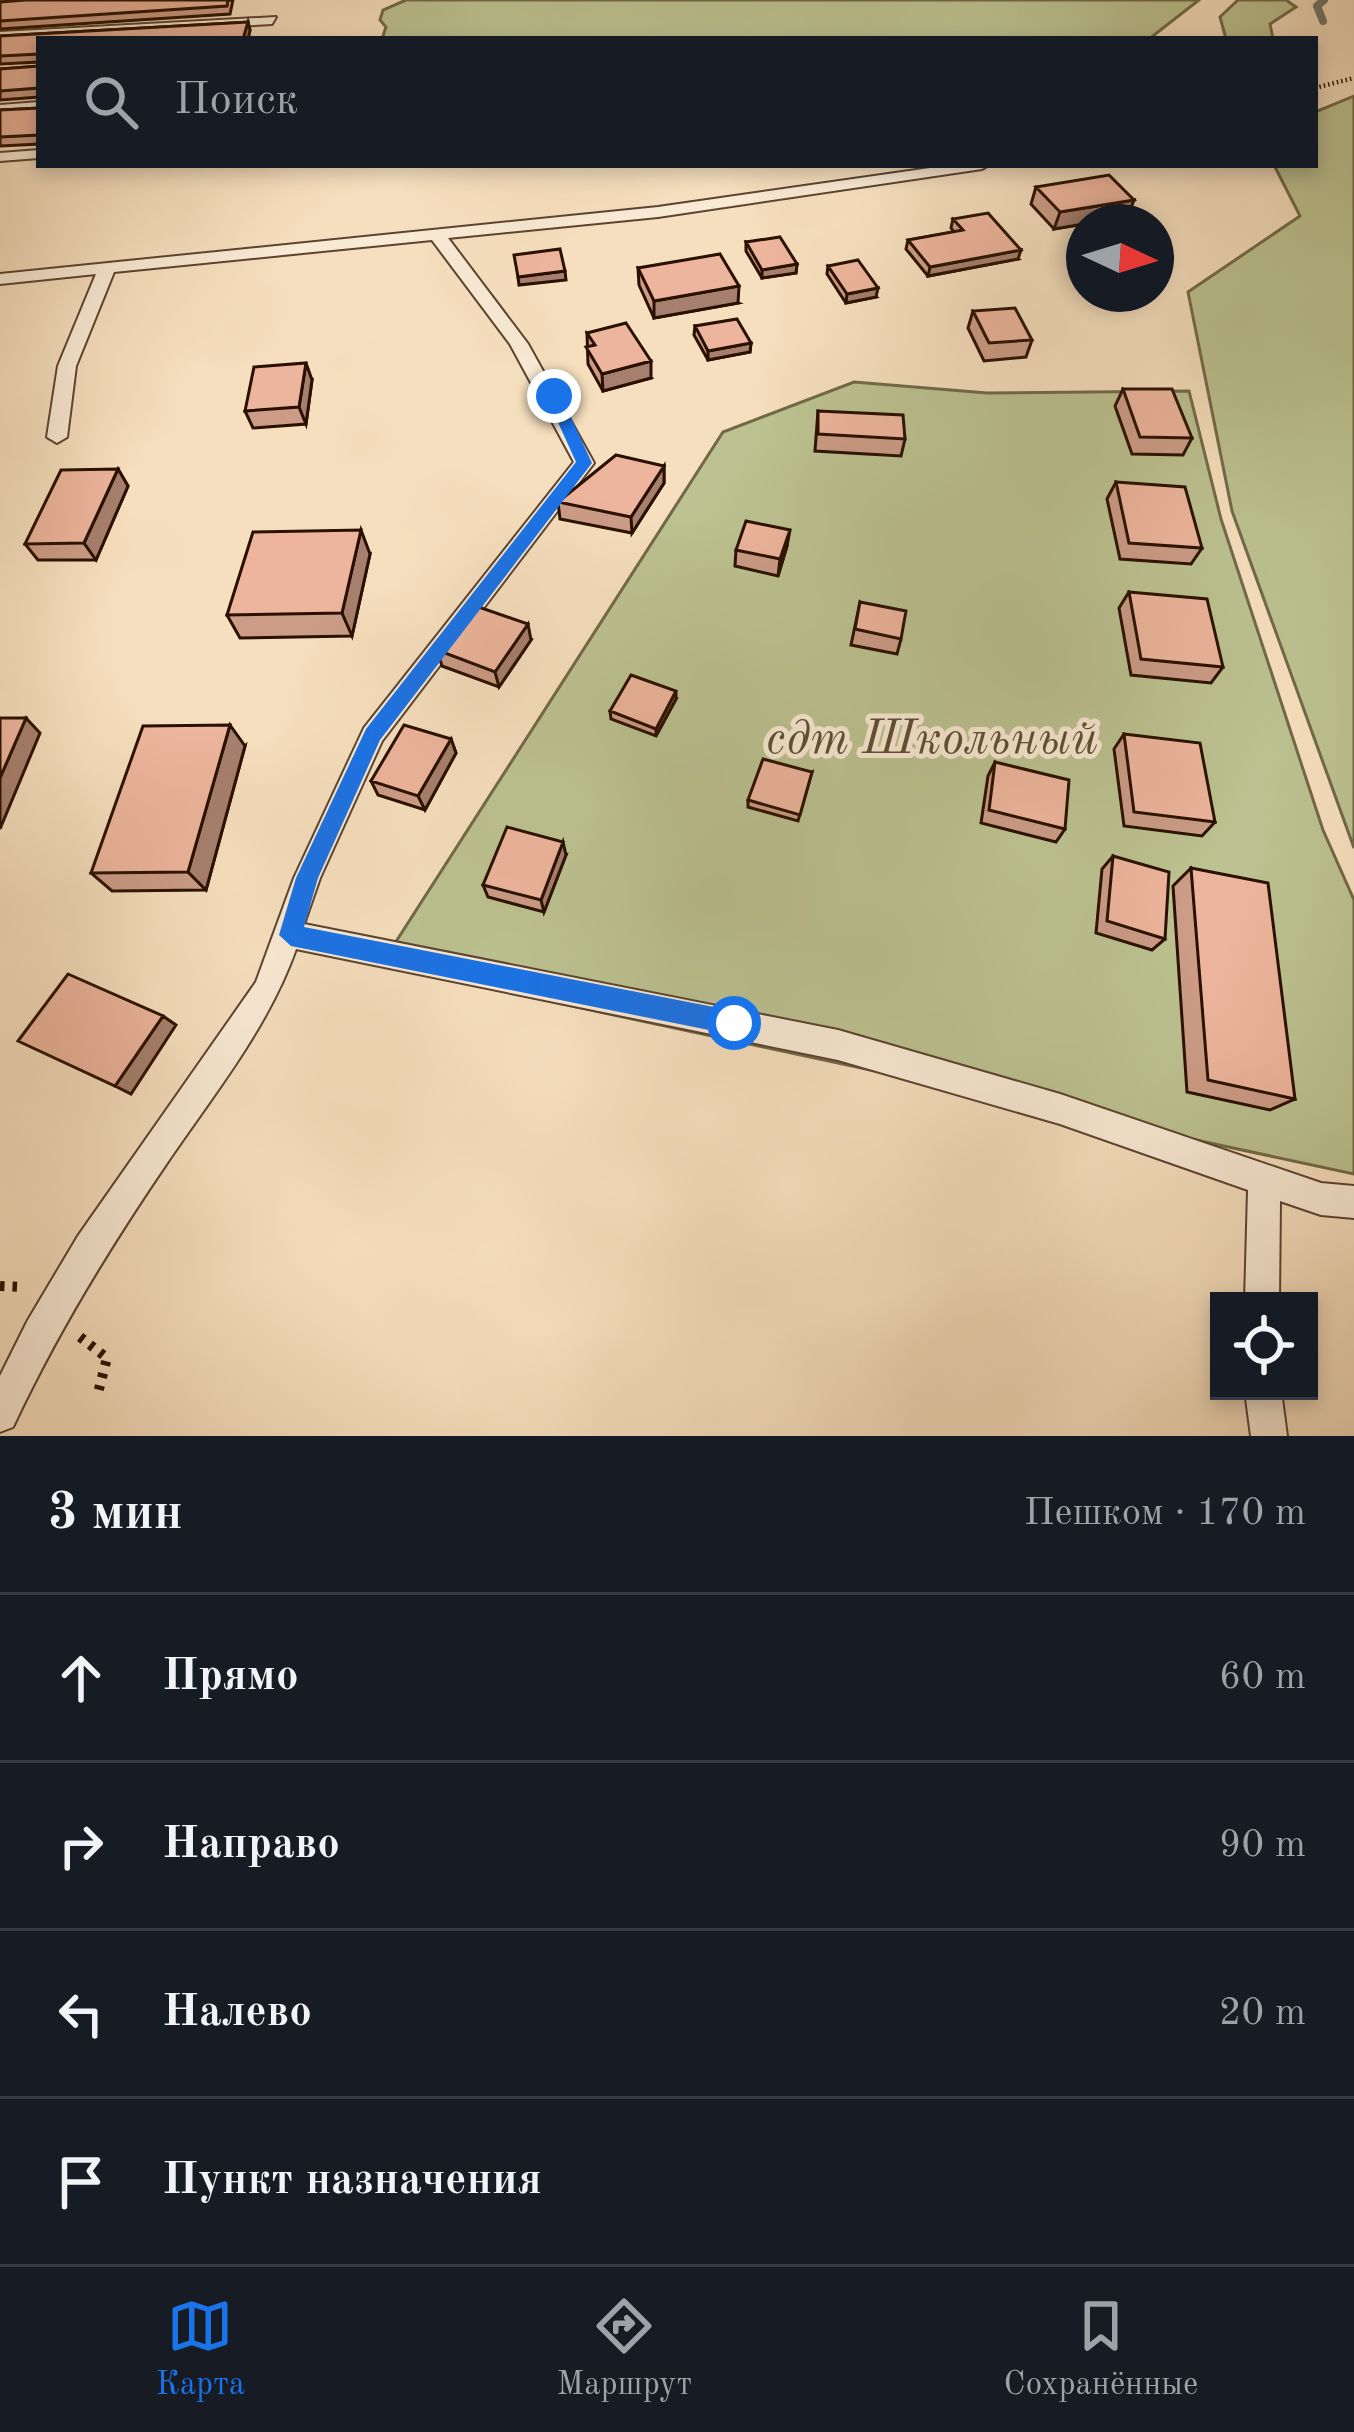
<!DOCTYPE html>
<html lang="ru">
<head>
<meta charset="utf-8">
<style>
	:root { --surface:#171b24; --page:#20242c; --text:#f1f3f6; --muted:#9ea1a6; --line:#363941; --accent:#1a73e8 }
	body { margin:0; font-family:"Old Standard TT",serif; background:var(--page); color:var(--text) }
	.controls { position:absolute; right:36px; bottom:36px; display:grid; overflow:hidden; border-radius:0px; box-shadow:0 6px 18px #0003 }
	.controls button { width:108px; height:108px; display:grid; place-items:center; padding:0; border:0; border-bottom:3px solid var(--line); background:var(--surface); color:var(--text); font:60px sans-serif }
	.compass { position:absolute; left:1066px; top:204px; width:108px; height:108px; border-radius:50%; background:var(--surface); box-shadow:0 6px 18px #0003; rotate:94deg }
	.stop { position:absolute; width:36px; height:36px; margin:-27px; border:9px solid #1a73e8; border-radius:50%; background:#fff }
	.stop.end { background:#1a73e8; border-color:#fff; box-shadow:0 3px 12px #0008 }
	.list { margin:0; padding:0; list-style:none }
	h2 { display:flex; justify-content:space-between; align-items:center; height:156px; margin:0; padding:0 48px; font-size:51px }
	h2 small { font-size:39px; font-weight:400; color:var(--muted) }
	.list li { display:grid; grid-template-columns:78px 1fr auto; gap:36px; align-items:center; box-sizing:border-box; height:168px; padding:0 48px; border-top:3px solid var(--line) }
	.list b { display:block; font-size:45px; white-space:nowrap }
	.list em { font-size:39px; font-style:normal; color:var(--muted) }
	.icon { flex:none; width:66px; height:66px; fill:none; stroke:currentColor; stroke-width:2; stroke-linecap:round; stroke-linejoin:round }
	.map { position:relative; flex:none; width:1354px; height:1436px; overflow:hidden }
	.search { position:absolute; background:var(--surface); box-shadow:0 6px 18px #0003; left:36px; right:36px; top:36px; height:132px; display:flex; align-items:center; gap:30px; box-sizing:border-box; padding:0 42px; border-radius:0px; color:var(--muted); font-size:45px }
	.sheet { height:828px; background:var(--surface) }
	nav { display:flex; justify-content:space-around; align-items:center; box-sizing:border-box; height:168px; border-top:3px solid var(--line); background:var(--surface); font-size:33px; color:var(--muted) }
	nav a { display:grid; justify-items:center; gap:6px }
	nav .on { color:var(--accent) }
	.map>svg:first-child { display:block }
</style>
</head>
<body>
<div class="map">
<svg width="1354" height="1436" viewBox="0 0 1354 1436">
	<rect width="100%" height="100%" fill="#f6dfbe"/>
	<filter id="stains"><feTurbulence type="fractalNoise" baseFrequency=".00167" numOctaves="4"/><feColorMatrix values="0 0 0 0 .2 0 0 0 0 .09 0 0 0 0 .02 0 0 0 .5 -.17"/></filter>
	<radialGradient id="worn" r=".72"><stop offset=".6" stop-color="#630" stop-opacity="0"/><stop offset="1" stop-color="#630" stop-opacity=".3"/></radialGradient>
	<!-- green -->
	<path fill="#bcc291" stroke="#726948" stroke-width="3" d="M406,0H1199L1149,39H382L386,27L380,20L383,10Z
		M1238,0H1286L1296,7L1270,24L1273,39H1226L1220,17Z
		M1354,96V848L1232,511L1188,292L1300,216L1274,165H1315V112Z
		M854,382L987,393L1189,391L1221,519L1323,830L1354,900V1174L381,965L723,432Z"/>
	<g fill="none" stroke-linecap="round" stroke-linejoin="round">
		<!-- stream -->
		<path stroke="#6f776d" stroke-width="8" d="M1323,21L1317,6L1324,0"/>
		<!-- service casing -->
		<g stroke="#5c4430" stroke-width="4">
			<path id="service" d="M276,17L272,24L0,40V32Z
				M39,102V110L0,113V105Z
				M39,150V158L0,161V153Z
				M951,165H989L982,169L658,217L448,238L528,344L594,463L382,741L320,878L304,924L838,1030L1060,1094L1321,1183L1354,1186V1218L1321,1215L1280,1201L1279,1301H1245L1248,1190L1060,1124L838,1060L296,949C268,1028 214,1094 167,1163C109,1248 57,1333 13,1427L0,1432V1376L28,1320L78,1236L256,982L294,878L364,728L574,462L510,344L432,240L114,272L76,366L67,437L57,443L47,437L58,366L96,274L0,284V274L658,207Z
				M1245,1391H1281L1287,1436H1251Z"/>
		</g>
		<!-- path-far1 -->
		<path stroke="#291000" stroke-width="4.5" stroke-dasharray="1.5 3" stroke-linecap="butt" d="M1315,88L1354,78"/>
		<!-- path -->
		<path stroke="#291000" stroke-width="10" stroke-dasharray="4.5 8" stroke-linecap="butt" d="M0,1286L22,1287
			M80,1337L107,1358L98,1393"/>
		<!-- service -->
		<use href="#service" fill="#f9ead5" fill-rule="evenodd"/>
	</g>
	<!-- wall -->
	<path fill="#cc9c87" stroke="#291000" stroke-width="3" d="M233,0L230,14L0,29V2Z
		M248,22L250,30L248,39H39V62L0,64V36Z
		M39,66V97L0,100V69Z
		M39,108V144L0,146V110Z
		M1036,187L1134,200L1127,217L1098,222H1084V224L1054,229L1031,204Z
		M953,219L1018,259L928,276L906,249L908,240L954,232L951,228Z
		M746,242L797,264L796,273L762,278L746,251Z
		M828,266L876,297L846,303L827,274Z
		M638,268L738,303L654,318L639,285Z
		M973,311L1032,340L1026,357L984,361L968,328Z
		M695,326L751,343L750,352L708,360L694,335Z
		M587,333L651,378L603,391L588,364Z
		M312,380L306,424L253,428L245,411Z
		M1123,389L1192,438L1183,455L1132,454L1115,406Z
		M818,411L905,439L901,456L815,451Z
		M664,466V483L632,533L560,519L558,502Z
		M118,469L128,486L96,560H38L25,544Z
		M1116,482L1202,548L1191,564L1120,559L1107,499Z
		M787,546L778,576L735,566L736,550Z
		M370,554L352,636L240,638L227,615Z
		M1129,592L1223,667L1211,683L1131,675L1119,608Z
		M860,602L901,639L897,654L851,645Z
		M531,640L499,687L442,666L437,650Z
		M676,699L656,736L611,719L610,711Z
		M1124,734L1215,822L1202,836L1124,826L1114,749Z
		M451,739L456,753L425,810L378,795L371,781Z
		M245,746L206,890L112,891L91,873Z
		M995,762L1065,829L1056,842L981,823L988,776Z
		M812,772L798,821L748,807V800Z
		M566,855L544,912L488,897L483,885Z
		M1113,856L1165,939L1152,950L1096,933L1102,869Z
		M1191,868L1295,1099L1270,1110L1187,1092L1173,886Z"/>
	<!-- shaded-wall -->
	<path fill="#a67f6e" stroke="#291000" stroke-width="3" d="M248,22L250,30L248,39H243Z
		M1134,200L1127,217L1098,222H1084V224L1054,229L1060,212Z
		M1021,250L1018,259L928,276L930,267Z
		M797,264L796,273L762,278V270Z
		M565,271L566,280L519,285L518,277Z
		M739,286L738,303L654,318V301Z
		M878,288L876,297L846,303L847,294Z
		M751,343L750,352L708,360V351Z
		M651,361V378L603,391L602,374Z
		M306,363L312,380L306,424L299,407Z
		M664,466V483L632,533L631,517Z
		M118,469L128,486L96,560L84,543Z
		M361,530L370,554L352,636L342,613Z
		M790,530L787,546L778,576L780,559Z
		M528,624L531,640L499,687L495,672Z
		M676,691V699L656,736V729Z
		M26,718L40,733L0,829V778Z
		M230,725L245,746L206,890L188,872Z
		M451,739L456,753L425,810L418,796Z
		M563,842L566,855L544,912L541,900Z
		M163,1016L176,1025L131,1094L115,1086Z"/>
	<!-- building -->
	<path fill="#edb59d" stroke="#291000" stroke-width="3" d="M26,0H228L227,6L0,21V2Z
		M248,22L243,39H39V54L0,56V36Z
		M39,66V88L0,91V69Z
		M39,108V135L0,137V110Z
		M1109,175L1134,200L1060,212L1036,187Z
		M988,213L1021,250L930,267L908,240L963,230L953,219Z
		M780,237L797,264L762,270L746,242Z
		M560,249L565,271L518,277L514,255Z
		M720,254L739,286L654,301L638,268Z
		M858,260L878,288L847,294L828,266Z
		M1015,308L1032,340L989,343L973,311Z
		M737,319L751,343L708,351L695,326Z
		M626,323L651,361L602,374L586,347L595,345L587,333Z
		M306,363L299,407L245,411L254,367Z
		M1123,389H1172L1192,438L1140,437Z
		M818,411L903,415L905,439L818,434Z
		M616,455L664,466L631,517L558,502Z
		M118,469L84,543L25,544L61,470Z
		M1116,482L1185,487L1202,548L1129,543Z
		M746,521L790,530L780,559L736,550Z
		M361,530L342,613L227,615L253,532Z
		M1129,592L1207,599L1223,667L1141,659Z
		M860,602L906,611L901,639L855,629Z
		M470,604L528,624L495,672L437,650Z
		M631,675L676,691L656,729L610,711Z
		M0,718H26L0,778Z
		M230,725L188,872L91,873L143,726Z
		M404,725L451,739L418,796L371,781Z
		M1124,734L1200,743L1215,822L1134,812Z
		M763,759L812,772L800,815L748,800Z
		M995,762L1069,780L1065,829L989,810Z
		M507,827L563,842L541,900L483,885Z
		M1113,856L1169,872L1165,939L1107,921Z
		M1191,868L1268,883L1295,1099L1208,1080Z
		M68,974L163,1016L115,1086L18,1041Z"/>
	<!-- route -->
	<path fill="#1a73e8" d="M554,391L561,396L592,463L380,740L318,878L304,927L734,1011L746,1023L734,1035L291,946L279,935L296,878L366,729L576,462L546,396Z"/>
	<g text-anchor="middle" stroke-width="10" stroke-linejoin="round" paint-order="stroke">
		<!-- park labels -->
		<g font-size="48" font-style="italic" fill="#5c4e33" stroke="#f9ead5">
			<text x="932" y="753">сдт Школьный</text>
		</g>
	</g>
	<rect width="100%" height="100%" filter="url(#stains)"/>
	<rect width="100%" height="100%" fill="url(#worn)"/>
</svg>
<div class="controls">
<button><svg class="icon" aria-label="locate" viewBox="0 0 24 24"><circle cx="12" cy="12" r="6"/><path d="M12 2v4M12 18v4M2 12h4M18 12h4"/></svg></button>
</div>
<svg class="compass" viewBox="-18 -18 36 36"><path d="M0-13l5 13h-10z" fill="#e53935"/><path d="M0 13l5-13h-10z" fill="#9ea1a6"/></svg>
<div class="stop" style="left:734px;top:1023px"></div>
<div class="stop end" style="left:554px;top:396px"></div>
<div class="search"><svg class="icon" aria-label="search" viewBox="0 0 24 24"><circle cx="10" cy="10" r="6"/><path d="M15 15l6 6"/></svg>Поиск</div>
</div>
<section class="sheet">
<h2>3 мин<small>Пешком · 170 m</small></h2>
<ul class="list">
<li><svg class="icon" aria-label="ahead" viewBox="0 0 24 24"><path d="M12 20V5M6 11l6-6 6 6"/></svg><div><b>Прямо</b></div><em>60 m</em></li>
<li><svg class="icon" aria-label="right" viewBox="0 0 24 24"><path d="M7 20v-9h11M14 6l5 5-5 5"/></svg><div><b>Направо</b></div><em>90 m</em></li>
<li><svg class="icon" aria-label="left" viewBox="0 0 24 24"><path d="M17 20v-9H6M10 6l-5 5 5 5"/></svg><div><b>Налево</b></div><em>20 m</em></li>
<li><svg class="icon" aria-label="arrive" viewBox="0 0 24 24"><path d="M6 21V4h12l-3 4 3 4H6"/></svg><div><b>Пункт назначения</b></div></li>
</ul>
</section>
<nav>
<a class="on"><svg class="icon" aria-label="map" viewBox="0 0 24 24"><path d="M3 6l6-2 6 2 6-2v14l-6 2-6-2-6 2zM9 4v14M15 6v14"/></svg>Карта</a>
<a><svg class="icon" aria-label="directions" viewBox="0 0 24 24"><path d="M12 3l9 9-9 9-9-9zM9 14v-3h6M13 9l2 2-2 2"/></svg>Маршрут</a>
<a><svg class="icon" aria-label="saved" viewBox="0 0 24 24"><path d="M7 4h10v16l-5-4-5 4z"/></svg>Сохранённые</a>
</nav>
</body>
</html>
